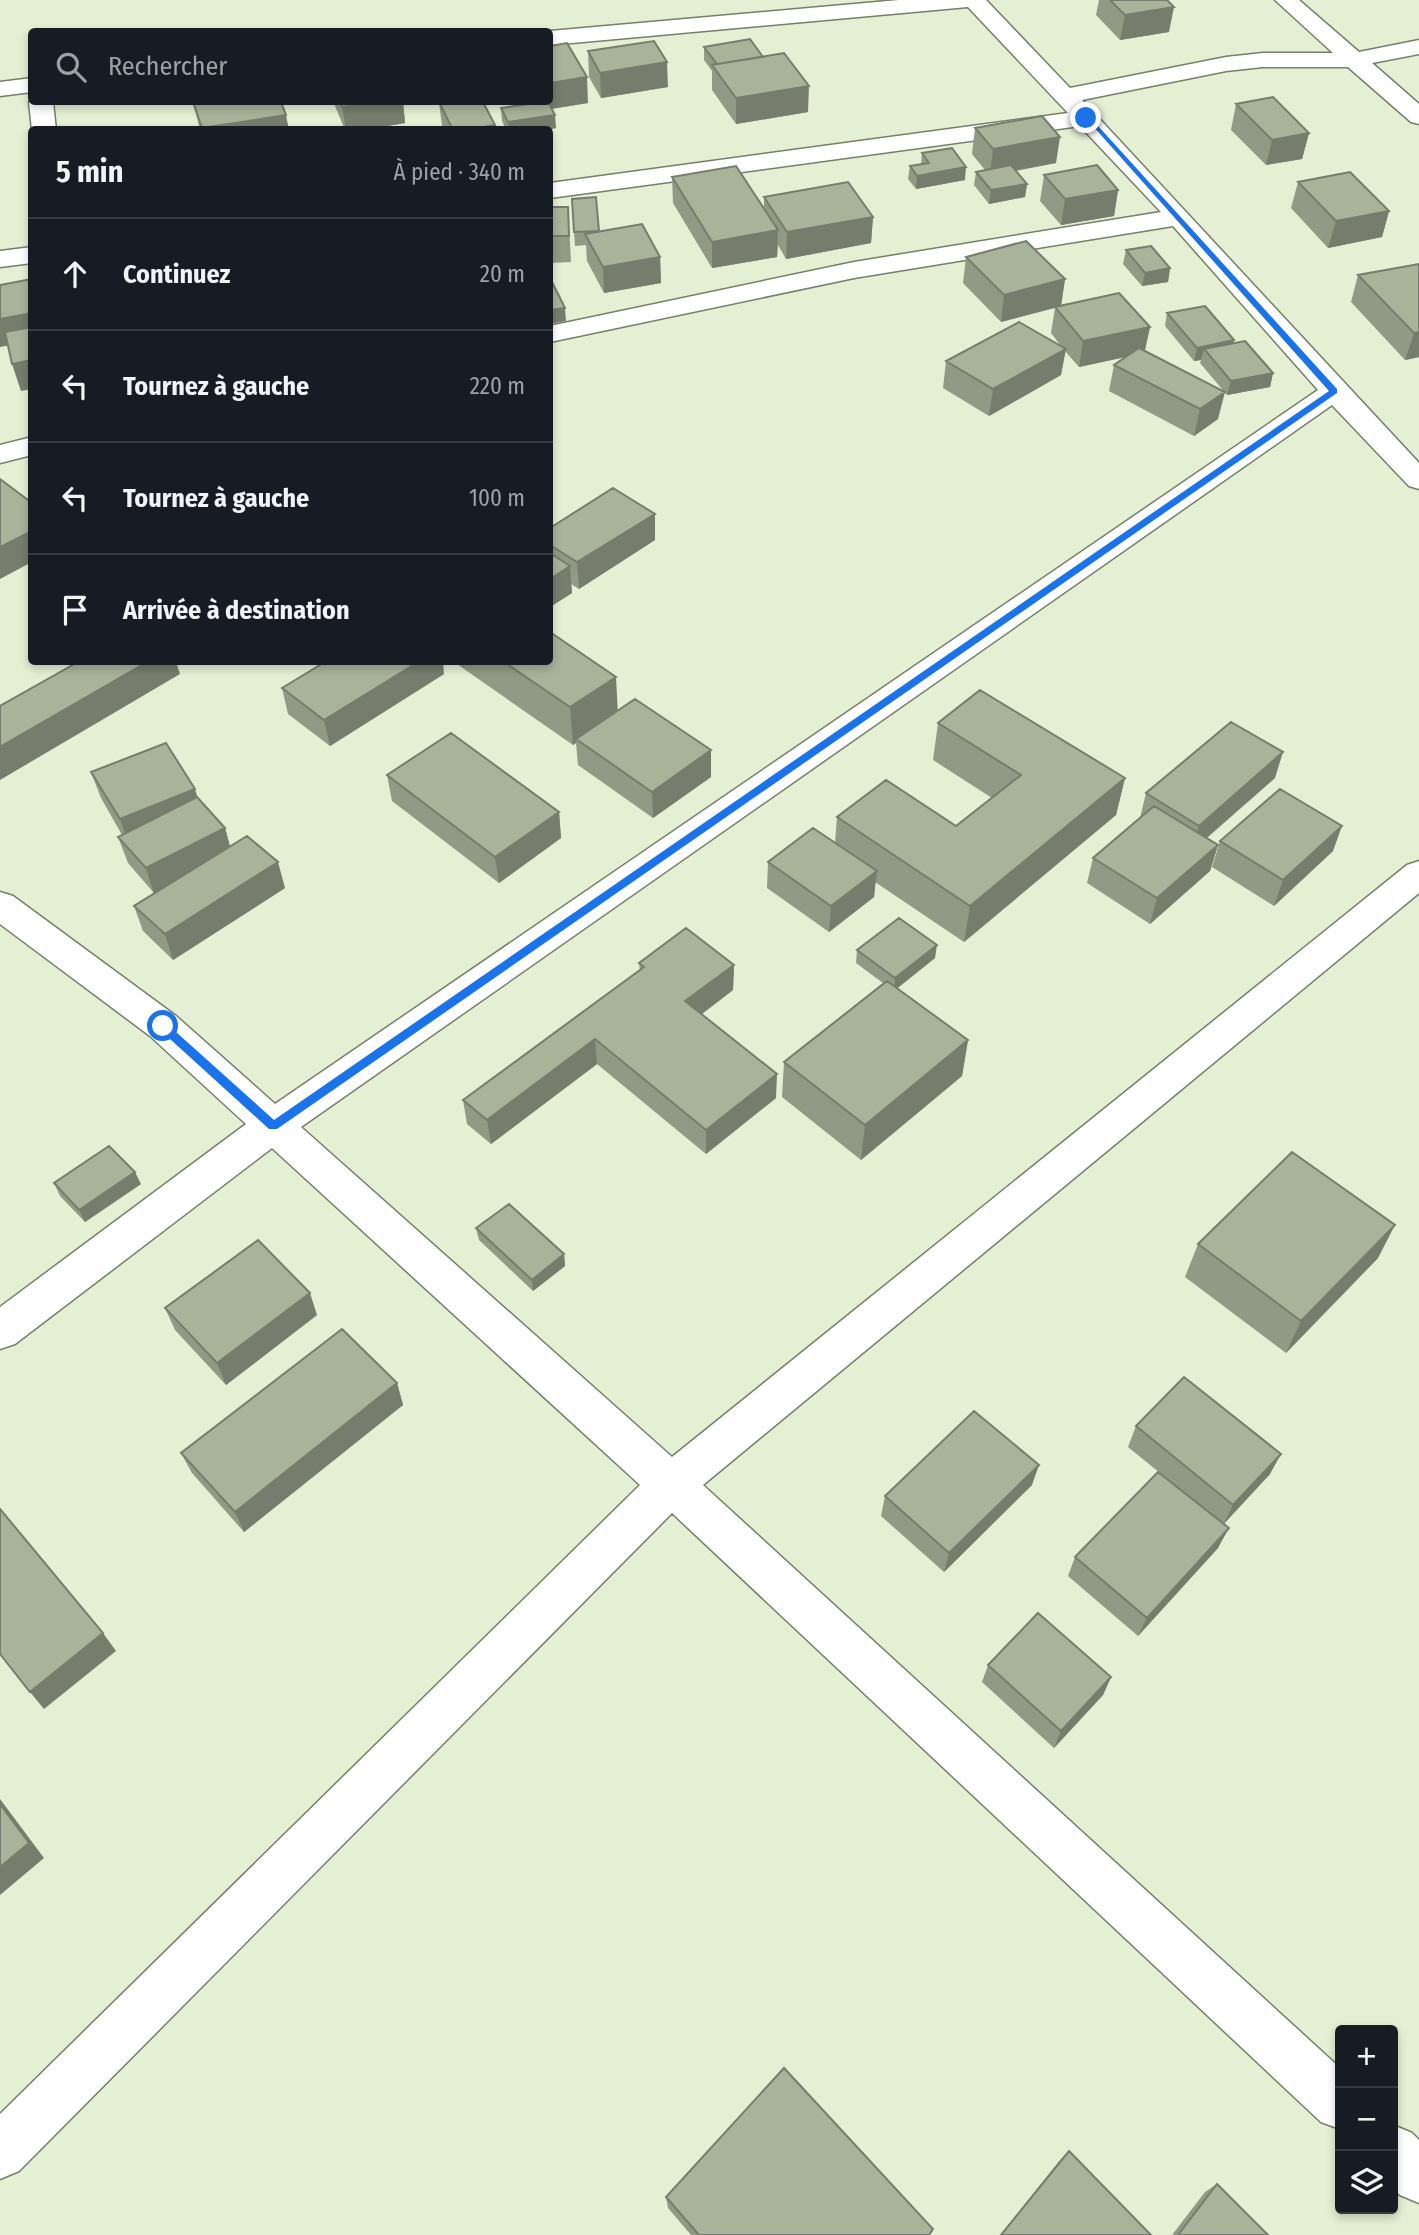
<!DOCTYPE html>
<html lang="fr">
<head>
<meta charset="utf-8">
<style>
	:root { --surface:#171b24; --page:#242831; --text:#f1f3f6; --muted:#9ea1a6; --line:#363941 }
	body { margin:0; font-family:"Fira Sans Condensed",sans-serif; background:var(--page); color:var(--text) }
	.controls { position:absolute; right:21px; bottom:21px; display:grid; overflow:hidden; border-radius:7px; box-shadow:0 4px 10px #0003 }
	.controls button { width:63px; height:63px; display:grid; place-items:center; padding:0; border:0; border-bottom:2px solid var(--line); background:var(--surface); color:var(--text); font:35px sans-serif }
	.stop { position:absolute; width:21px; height:21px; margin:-16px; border:5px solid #1a73e8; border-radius:50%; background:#fff }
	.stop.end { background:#1a73e8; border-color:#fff; box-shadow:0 2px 7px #0008 }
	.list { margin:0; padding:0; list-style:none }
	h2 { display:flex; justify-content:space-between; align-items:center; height:91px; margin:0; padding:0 28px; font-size:30px }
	h2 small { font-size:23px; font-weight:400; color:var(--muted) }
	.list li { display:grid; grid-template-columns:46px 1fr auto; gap:21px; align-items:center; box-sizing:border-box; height:112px; padding:0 28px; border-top:2px solid var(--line) }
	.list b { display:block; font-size:26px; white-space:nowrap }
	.list em { font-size:23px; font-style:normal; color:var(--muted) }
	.icon { flex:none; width:38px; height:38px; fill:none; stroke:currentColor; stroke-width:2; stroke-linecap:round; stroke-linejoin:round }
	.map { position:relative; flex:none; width:1419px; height:2235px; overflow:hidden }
	.search { position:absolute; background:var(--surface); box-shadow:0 4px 10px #0003; left:28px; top:28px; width:525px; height:77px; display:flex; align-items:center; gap:18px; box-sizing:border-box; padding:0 24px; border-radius:7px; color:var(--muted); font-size:26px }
	.panel { position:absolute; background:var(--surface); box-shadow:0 4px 10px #0003; left:28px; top:126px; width:525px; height:539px; border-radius:7px }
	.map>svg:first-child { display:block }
</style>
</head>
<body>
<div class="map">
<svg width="1419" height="2235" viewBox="0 0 1419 2235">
	<rect width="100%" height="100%" fill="#e4efd4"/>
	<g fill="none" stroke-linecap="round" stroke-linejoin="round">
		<!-- minor casing -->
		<g stroke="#767f67" stroke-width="3">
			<path id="minor" d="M899,0H986L1070,88L1226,57L1263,53H1333L1275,0H1299L1359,52L1419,40V54L1372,63L1419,104V124L1411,122L1348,67H1263L1226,71L1082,100L1419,463V489L1409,486L1332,405L301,1127L672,1457L1407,865L1419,861V893L703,1485L1340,2068V2129L1321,2122L672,1513L19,2171L0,2179V2114L640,1485L272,1148L15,1344L0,1349V1307L246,1124L150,1036L0,924V892L13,896L176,1016L275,1104L1318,390L1173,226L854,278L550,342V326L854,262L1161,212L1080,126L550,198V183L1068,113L968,7L550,45V31Z
				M32,78V92L0,96V82Z
				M32,99V102H53L56,130H32L29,102Z
				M32,247V263L0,267V251Z
				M32,437V455L0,463V445Z
				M1393,2125L1412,2133L1419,2140V2203L1400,2195L1393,2188Z"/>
		</g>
		<!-- minor -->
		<use href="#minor" fill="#fff" fill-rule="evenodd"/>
	</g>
	<!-- wall -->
	<path fill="#919a84" d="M1099,0H1167L1169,32L1120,40L1096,15Z
		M704,47L763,57L808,112L736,124L712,90V71L704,60Z
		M588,51L668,87L601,98L589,77Z
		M193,102H281L289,130H200Z
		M334,102H403L405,123L364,130H345L335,106Z
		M439,102L495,125L496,130H443L442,126Z
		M510,102H550L588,103L552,109L556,128L546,130H506L502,121L501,108L513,106Z
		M1236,104L1309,133L1302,159L1266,165L1231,130Z
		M975,128L1056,163L1016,171L1027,184L1025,197L989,204L974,185L976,172L985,170L972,154Z
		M922,153L965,180L916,189L908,179L910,166L921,164Z
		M1044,175L1118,190L1114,216L1061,225L1040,201Z
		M672,177L764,208V197L873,217L871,243L786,259L778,245L777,257L712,268L673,203Z
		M1298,182L1389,211L1382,237L1328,248L1291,208Z
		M572,199L599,232L660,257L661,283L604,293L587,261L586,245L575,246Z
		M550,207H568L571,262L550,263Z
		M1126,250L1170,268L1168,282L1142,286L1123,264Z
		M966,257L1065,279L1061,305L1150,327L1145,351L1218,419L1194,436L1109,391L1114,365L1125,357L1079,367L1065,351L1061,375L989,416L943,388L946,361L1061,346L1051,333L1055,308L1001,322L963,283Z
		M1419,264V357L1405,360L1351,302L1358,275Z
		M1167,313L1233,343L1273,373L1270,387L1227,395L1200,363L1201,360L1194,361L1165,326Z
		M655,514V540L579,589L571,584L572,593L550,607V528Z
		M454,662H550L618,710L711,750V777L653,818L578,765L576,743L573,745Z
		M444,674L330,746L288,714L282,688Z
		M938,723L1125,778L1116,815L964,942L875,882L874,897L829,932L767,888L768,862L835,843L837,817L956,826L992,798L933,760Z
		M91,772L197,798L225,828L230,846L285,888L173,960L143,931L134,906L154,893L128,863L118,837L122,835L101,798Z
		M387,775L559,812L561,838L499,883L392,801Z
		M1275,778L1207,838L1218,845L1210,871L1150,924L1087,883L1093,858L1140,818L1146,793Z
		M1220,841L1333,851L1274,906L1212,867Z
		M857,950L935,958L897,988L968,1040L962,1076L861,1160L782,1097L784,1062L883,983L856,963Z
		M639,963L734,965L733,990L702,1014L776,1098L706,1154L597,1064L491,1144L467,1124L463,1100L640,971Z
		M54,1183L141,1184L85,1222L60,1196Z
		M476,1228L564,1254L565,1266L533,1291L479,1240Z
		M1198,1244L1378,1258L1286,1353L1185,1277Z
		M165,1308L317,1315L226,1385L175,1330Z
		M397,1383L403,1405L244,1532L192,1473L181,1453Z
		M1136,1426L1270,1474L1223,1524L1218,1548L1138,1636L1068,1576L1075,1557L1160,1473L1128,1447Z
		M1032,1485L944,1572L881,1516L885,1496Z
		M988,1665L1111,1677L1103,1695L1054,1748L982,1682Z
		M1069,2151L1151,2235H1000L1060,2160Z
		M1217,2184L1268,2235H1172L1205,2192Z
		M666,2197L929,2235H691L668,2208Z"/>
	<!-- shaded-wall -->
	<path fill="#767d6c" d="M1174,7L1169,32L1120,40L1125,15Z
		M667,62L668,87L601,98L600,73Z
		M587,77L588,103L517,114L516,102H550V83Z
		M809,86L808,112L736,124V98Z
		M375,102H403L405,123L364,130H346L342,107Z
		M286,115L289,130H203L202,128Z
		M555,115L556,128L546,130H509L508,122Z
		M495,125L496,130H465Z
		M1309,133L1302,159L1266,165L1272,140Z
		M1060,137L1056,163L990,175L993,149Z
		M966,167L965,180L916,189L917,176Z
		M1027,184L1025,197L989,204L991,190Z
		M1118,190L1114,216L1061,225L1065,199Z
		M1389,211L1382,237L1328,248L1336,221Z
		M873,217L871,243L786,259L787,232Z
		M778,230L777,257L712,268V242Z
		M660,257L661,283L604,293L603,267Z
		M1170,268L1168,282L1142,286L1145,273Z
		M1065,279L1061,306L1001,322L1004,295Z
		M565,308L566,321L550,324V310Z
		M32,313V341L0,347V319Z
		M1150,327L1144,353L1079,367L1083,341Z
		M1419,332V357L1405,360L1414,333Z
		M1234,340L1231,353L1204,349L1201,360L1194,361L1197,348Z
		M1066,349L1061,375L989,416L993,389Z
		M32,360V389L21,391L12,364Z
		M1273,373L1270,387L1227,395L1231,381Z
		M1225,392L1218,419L1194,436L1200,409Z
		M655,514V540L579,589L577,562Z
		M32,531V562L0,579V547Z
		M570,566L572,593L550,607V579Z
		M147,662H176L180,674L0,780V747Z
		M418,662H443L444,674L330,746L324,720Z
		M616,677L618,715L576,739V743L573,745L570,707Z
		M711,750V777L653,818L652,792Z
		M1283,752L1275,778L1191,851L1199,826Z
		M1125,778L1116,815L964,942L970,906Z
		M195,789L203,815L129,845L120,819Z
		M559,812L561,838L499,883L495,857Z
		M1342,826L1333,851L1274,906L1283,880Z
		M225,828L232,854L154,894L146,868Z
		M1218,845L1210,871L1150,924L1157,898Z
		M278,862L285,888L173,960L165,934Z
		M877,871L874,897L829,932L831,906Z
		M937,945L935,958L894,991L895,978Z
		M734,965L733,990L686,1026L685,1001Z
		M595,1039L597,1064L491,1144L487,1120Z
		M968,1040L962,1076L861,1160L865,1125Z
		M777,1074L776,1098L706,1154V1130Z
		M135,1172L141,1184L85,1222L79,1210Z
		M1395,1225L1378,1258L1286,1353L1301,1321Z
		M564,1254L565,1266L533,1291L532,1280Z
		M310,1293L317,1315L226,1385L217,1363Z
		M397,1383L403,1405L244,1532L235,1512Z
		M1281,1454L1270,1474L1223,1525L1233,1505Z
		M1039,1465L1032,1485L944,1572L949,1553Z
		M1229,1528L1218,1548L1138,1636L1147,1618Z
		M103,1633L116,1651L44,1709L30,1692Z
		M1111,1677L1103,1695L1054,1748L1061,1731Z
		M0,1799L44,1858L0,1895Z"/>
	<!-- building -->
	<path fill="#a9b39a" stroke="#767d6c" stroke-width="2" d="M1110,0H1167L1174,7L1125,15Z
		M750,39L763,57L717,64L704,47Z
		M654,41L667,62L600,73L588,51Z
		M567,43L587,77L550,83V46Z
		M784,53L809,86L736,98L712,65Z
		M1273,97L1309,133L1272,140L1236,104Z
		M193,102H281L286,115L202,128Z
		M340,102H375L342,107Z
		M439,102H483L495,125L465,130H453Z
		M541,102H548L555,115L508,122L501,108Z
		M1042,116L1060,137L993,149L975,128Z
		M952,148L966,167L917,176L910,166L929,163L922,153Z
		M1011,165L1027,184L991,190L976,172Z
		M1097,165L1118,190L1065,199L1044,175Z
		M736,166L778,230L712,242L672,177Z
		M1350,172L1389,211L1336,221L1298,182Z
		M848,182L873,217L787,232L764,197Z
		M596,197L599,231L574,232L572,199Z
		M550,207H568L569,236H550Z
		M642,224L660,257L603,267L585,234Z
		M1026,241L1065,279L1004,295L966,257Z
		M1151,246L1170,268L1145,273L1126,250Z
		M1419,264V332L1414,333L1358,275Z
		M550,278L565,308L550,310Z
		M32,279V313L0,319V285Z
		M1119,293L1150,327L1083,341L1055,307Z
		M1205,306L1234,340L1197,348L1167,313Z
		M1019,322L1066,349L993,389L946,361Z
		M32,327V360L12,364L5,332Z
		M1245,341L1273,373L1231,381L1204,349Z
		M1139,348L1225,392L1200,409L1114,365Z
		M0,479L32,503V531L0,547Z
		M613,488L655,514L577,562L550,545V528Z
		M550,553L570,566L550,579Z
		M550,632L616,677L570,707L504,662H550Z
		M78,662H147L0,747V706Z
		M325,662H418L324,720L282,688Z
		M980,690L1125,778L970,906L837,817L886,780L956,826L1021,775L938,723Z
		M635,699L711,750L652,792L576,739Z
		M1231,722L1283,752L1199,826L1146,793Z
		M451,733L559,812L495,857L387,775Z
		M166,743L195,789L120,819L91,772Z
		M1280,789L1342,826L1283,880L1220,841Z
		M197,797L225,828L146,868L118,837Z
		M1154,806L1218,845L1157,898L1093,858Z
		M813,828L877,871L831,906L768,862Z
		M247,836L278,862L165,934L134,906Z
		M899,918L937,945L895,978L857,950Z
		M686,928L734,965L685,1001L777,1074L706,1130L595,1039L487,1120L463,1100L644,967L639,963Z
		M887,981L968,1040L865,1125L784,1062Z
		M109,1146L135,1172L79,1210L54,1183Z
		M1292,1152L1395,1225L1301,1321L1198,1244Z
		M509,1204L564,1254L532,1280L476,1228Z
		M258,1240L310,1293L217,1363L165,1308Z
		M342,1329L397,1383L235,1512L181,1453Z
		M1184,1377L1281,1454L1233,1505L1136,1426Z
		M974,1411L1039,1465L949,1553L885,1496Z
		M1158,1472L1229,1528L1147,1618L1075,1557Z
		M0,1509L103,1633L30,1692L0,1654Z
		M1038,1613L1111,1677L1061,1731L988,1665Z
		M0,1804L29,1843L0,1867Z
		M784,2068L933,2229L929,2235H699L666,2197Z
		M1069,2151L1151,2235H1001Z
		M1217,2184L1268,2235H1178Z"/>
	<!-- route -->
	<path fill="#1a73e8" d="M1084,116H1089L1337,389V393L277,1129H269L159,1029V1023H166L274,1120L1329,391Z"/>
</svg>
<div class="controls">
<button>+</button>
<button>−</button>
<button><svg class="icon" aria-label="layers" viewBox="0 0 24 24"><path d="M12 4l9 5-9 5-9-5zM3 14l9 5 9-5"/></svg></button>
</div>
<div class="stop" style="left:163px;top:1026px"></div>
<div class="stop end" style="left:1086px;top:118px"></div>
<div class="search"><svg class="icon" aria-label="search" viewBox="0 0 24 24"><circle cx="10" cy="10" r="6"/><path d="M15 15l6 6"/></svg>Rechercher</div>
<section class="panel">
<h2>5 min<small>À pied · 340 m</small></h2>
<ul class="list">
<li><svg class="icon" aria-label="ahead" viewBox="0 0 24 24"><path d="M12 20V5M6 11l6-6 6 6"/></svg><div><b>Continuez</b></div><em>20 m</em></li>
<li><svg class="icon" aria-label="left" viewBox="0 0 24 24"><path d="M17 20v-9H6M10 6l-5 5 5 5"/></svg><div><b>Tournez à gauche</b></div><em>220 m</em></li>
<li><svg class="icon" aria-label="left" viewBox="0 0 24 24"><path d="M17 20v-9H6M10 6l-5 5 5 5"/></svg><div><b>Tournez à gauche</b></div><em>100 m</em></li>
<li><svg class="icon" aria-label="arrive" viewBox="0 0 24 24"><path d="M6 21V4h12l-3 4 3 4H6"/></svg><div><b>Arrivée à destination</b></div></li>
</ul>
</section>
</div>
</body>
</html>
